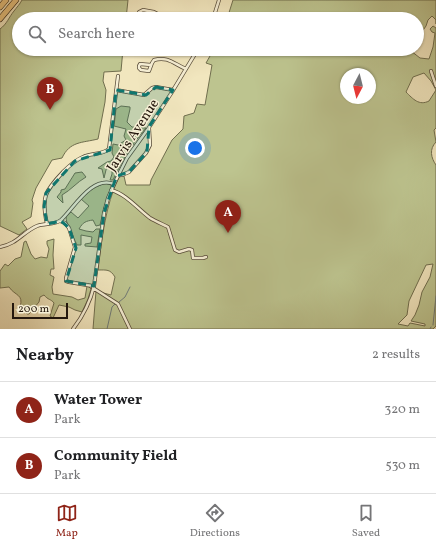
<!DOCTYPE html>
<html lang="en">
<head>
<meta charset="utf-8">
<style>
	:root { --surface:#fff; --page:#f2f2f2; --text:#202124; --muted:#757577; --line:#e0e0e0; --accent:#8f2418 }
	body { margin:0; font-family:Vollkorn,serif; background:var(--page); color:var(--text) }
	.compass { position:absolute; left:340px; top:68px; width:36px; height:36px; border-radius:50%; background:var(--surface); box-shadow:0 1px 3px #0004; rotate:187deg }
	.scale { position:absolute; left:12px; bottom:10px; width:56px; box-sizing:border-box; padding-left:4px; border:2px solid #24170d; border-top:0; font-size:11px; line-height:14px; white-space:nowrap; color:#24170d; -webkit-text-stroke:3px #f6efd5; paint-order:stroke }
	.you { position:absolute; left:195px; top:148px; width:14px; height:14px; margin:-10px; border:3px solid #fff; border-radius:50%; background:#1a73e8; box-shadow:0 0 0 6px #1a73e833 }
	.badge { display:grid; place-items:center; width:26px; height:26px; border-radius:50%; background:var(--accent); color:#fff; font-size:13px; font-weight:700 }
	.pin { position:absolute; translate:-50% -33px; filter:drop-shadow(0 1px 2px #0008) }
	.pin::after { content:''; position:absolute; top:21px; width:14px; height:12px; background:inherit; clip-path:polygon(0 0,100% 0,50% 100%) }
	.list { margin:0; padding:0; list-style:none }
	h2 { display:flex; justify-content:space-between; align-items:center; height:52px; margin:0; padding:0 16px; font-size:17px }
	h2 small { font-size:13px; font-weight:400; color:var(--muted) }
	.list li { display:grid; grid-template-columns:26px 1fr auto; gap:12px; align-items:center; box-sizing:border-box; height:56px; padding:0 16px; border-top:1px solid var(--line) }
	.list b { display:block; font-size:15px; white-space:nowrap }
	.list p { margin:0; font-size:13px; white-space:nowrap; color:var(--muted) }
	.list em { font-size:13px; font-style:normal; color:var(--muted) }
	.icon { flex:none; width:22px; height:22px; fill:none; stroke:currentColor; stroke-width:2; stroke-linecap:round; stroke-linejoin:round }
	.map { position:relative; flex:none; width:436px; height:329px; overflow:hidden }
	.search { position:absolute; background:var(--surface); box-shadow:0 1px 3px #0004; left:12px; right:12px; top:12px; height:44px; display:flex; align-items:center; gap:10px; box-sizing:border-box; padding:0 14px; border-radius:22px; color:var(--muted); font-size:15px }
	.sheet { height:164px; background:var(--surface) }
	nav { display:flex; justify-content:space-around; align-items:center; box-sizing:border-box; height:56px; border-top:1px solid var(--line); background:var(--surface); font-size:11px; color:var(--muted) }
	nav a { display:grid; justify-items:center; gap:2px }
	nav .on { color:var(--accent) }
	.map>svg:first-child { display:block }
</style>
</head>
<body>
<div class="map">
<svg width="436" height="329" viewBox="0 0 436 329">
	<rect width="100%" height="100%" fill="#f1e6be"/>
	<filter id="stains"><feTurbulence type="fractalNoise" baseFrequency=".005" numOctaves="4"/><feColorMatrix values="0 0 0 0 .2 0 0 0 0 .09 0 0 0 0 .02 0 0 0 .5 -.17"/></filter>
	<radialGradient id="worn" r=".72"><stop offset=".6" stop-color="#630" stop-opacity="0"/><stop offset="1" stop-color="#630" stop-opacity=".3"/></radialGradient>
	<!-- green -->
	<path fill="#bdc48f" stroke="#706e4e" fill-rule="evenodd" d="M22,0H128L126,19H19V49H123L121,71L104,72L103,81L106,90L105,102L98,139C82,143 70,141 62,158L52,160L36,188L32,200L33,203L31,217L22,222L27,229L19,235L0,226V29C7,24 9,17 14,11C17,7 20,4 22,0Z
		M233,0H436V24V20L432,16L428,20L426,26L417,39V19H227Z
		M433,26L436,28V128L434,130L436,142C429,149 431,158 436,165V326L433,329H93L96,291L111,295L115,277C110,269 107,270 98,270C102,239 105,206 119,177L124,176L126,185H150L151,180L172,140L183,129L184,116L194,113L197,104L205,105L212,65L206,63L214,49H412L411,51L420,58L429,59L433,47L435,33L432,32L430,29ZM424,73L431,81L436,90L429,101C419,106 413,99 406,92L413,77ZM346,74H370V98H346ZM433,264L430,277L422,292L419,305L415,315L411,321L425,324V326L410,323L408,326L398,324L407,315L409,301L426,265Z
		M121,106L130,107V109L127,122L132,127L146,128C132,144 122,161 113,180H110L112,174V166H107L104,178L102,169L98,168L107,162L111,161L114,157L112,153L113,144L118,145L126,140L124,136L126,129L114,126L116,109Z
		M82,172L86,177C77,182 71,190 62,195L63,203L57,197L61,192V190L65,189L75,173Z
		M105,183L111,185V187L104,208L100,225L96,226L93,220C86,221 83,222 79,229L86,231L93,232L96,229H100L97,247L85,246V244L91,243L92,237L81,235V245H77C73,236 66,226 66,216L71,212L78,218L89,206L81,199C88,191 95,187 105,183Z
		M54,239L53,255L54,269H51L50,275L54,277L52,287L53,294L72,297L78,300L85,298L87,286L89,287L91,289L88,299L82,312L75,310L69,307L59,305L53,318L50,316L54,303C51,299 48,300 44,295L40,297L39,302L29,314H27L20,307C24,294 15,296 9,287L0,288V271L5,264L8,266L15,259L21,257L24,242L26,241L31,254L35,259L41,257L47,258L49,249L47,244V241Z"/>
	<g fill="none" stroke-linecap="round" stroke-linejoin="round">
		<!-- stream -->
		<path stroke="#6f7a77" stroke-width="1" d="M119,302L125,297L130,287
			M433,325L436,296
			M107,329L112,307L115,304
			M430,329L431,327"/>
		<!-- minor casing -->
		<g stroke="#574b39" stroke-width="4">
			<path id="minor" d="M136,19L139,12L143,10L154,12L167,19
				M213,19L219,0
				M191,49L196,54
				M151,65L140,64L139,66V68L141,70L149,71L152,63L154,60C168,56 174,64 186,69
				M431,71L436,86
				M116,90L144,95L152,88L156,87L173,90
				M117,175H122L129,172L146,153L150,145L149,128
				M111,190C126,194 138,209 150,218C155,221 162,224 168,227L175,250L179,252L189,249L192,250L193,258H203L206,257
				M60,221L65,223L69,228L75,247L66,278V281L69,282L93,286
				M47,224C41,197 45,191 63,172C69,166 75,160 83,157C91,153 102,155 109,149L118,76
				M0,247C17,244 23,232 37,226C44,223 55,225 61,220C74,208 92,175 114,184
				M93,288L118,304L130,329
				M73,329C83,316 90,303 94,286L104,213L108,198L115,182L127,158L148,129L172,92L198,49"/>
		</g>
		<!-- highway casing -->
		<g stroke="#24170d" stroke-width="6">
			<path id="highway" d="M0,7L6,0
				M0,19L16,0"/>
		</g>
		<!-- minor -->
		<use href="#minor" stroke="#f6efd5" stroke-width="2.5"/>
		<!-- highway -->
		<use href="#highway" stroke="#e8c37f" stroke-width="5"/>
	</g>
	<!-- marked area -->
	<path fill="#0f766e" fill-opacity="0.2" stroke="#0f766e" stroke-width="3" stroke-dasharray="8 5" stroke-linejoin="round" d="M156,87L173,90L149,127L147,152L129,172L117,176L113,186L104,213L94,286L66,281L76,248L69,228L61,221L47,224L44,207L46,193L75,161L110,150L116,90L146,95Z"/>
	<g text-anchor="middle" stroke-width="3" stroke-linejoin="round" paint-order="stroke">
		<!-- street labels -->
		<g font-size="14" fill="#24170d" stroke="#f6efd5">
			<text transform="translate(132 135) rotate(-57)" y="5">Jarvis Avenue</text>
		</g>
	</g>
	<rect width="100%" height="100%" filter="url(#stains)"/>
	<rect width="100%" height="100%" fill="url(#worn)"/>
</svg>
<svg class="compass" viewBox="-18 -18 36 36"><path d="M0-13l5 13h-10z" fill="#e53935"/><path d="M0 13l5-13h-10z" fill="#757577"/></svg>
<div class="scale">200 m</div>
<div class="you"></div>
<div class="pin badge" style="left:228px;top:233px">A</div>
<div class="pin badge" style="left:50px;top:110px">B</div>
<div class="search"><svg class="icon" aria-label="search" viewBox="0 0 24 24"><circle cx="10" cy="10" r="6"/><path d="M15 15l6 6"/></svg>Search here</div>
</div>
<section class="sheet">
<h2>Nearby<small>2 results</small></h2>
<ul class="list">
<li><span class="badge">A</span><div><b>Water Tower</b><p>Park</p></div><em>320 m</em></li>
<li><span class="badge">B</span><div><b>Community Field</b><p>Park</p></div><em>530 m</em></li>
</ul>
</section>
<nav>
<a class="on"><svg class="icon" aria-label="map" viewBox="0 0 24 24"><path d="M3 6l6-2 6 2 6-2v14l-6 2-6-2-6 2zM9 4v14M15 6v14"/></svg>Map</a>
<a><svg class="icon" aria-label="directions" viewBox="0 0 24 24"><path d="M12 3l9 9-9 9-9-9zM9 14v-3h6M13 9l2 2-2 2"/></svg>Directions</a>
<a><svg class="icon" aria-label="saved" viewBox="0 0 24 24"><path d="M7 4h10v16l-5-4-5 4z"/></svg>Saved</a>
</nav>
</body>
</html>
